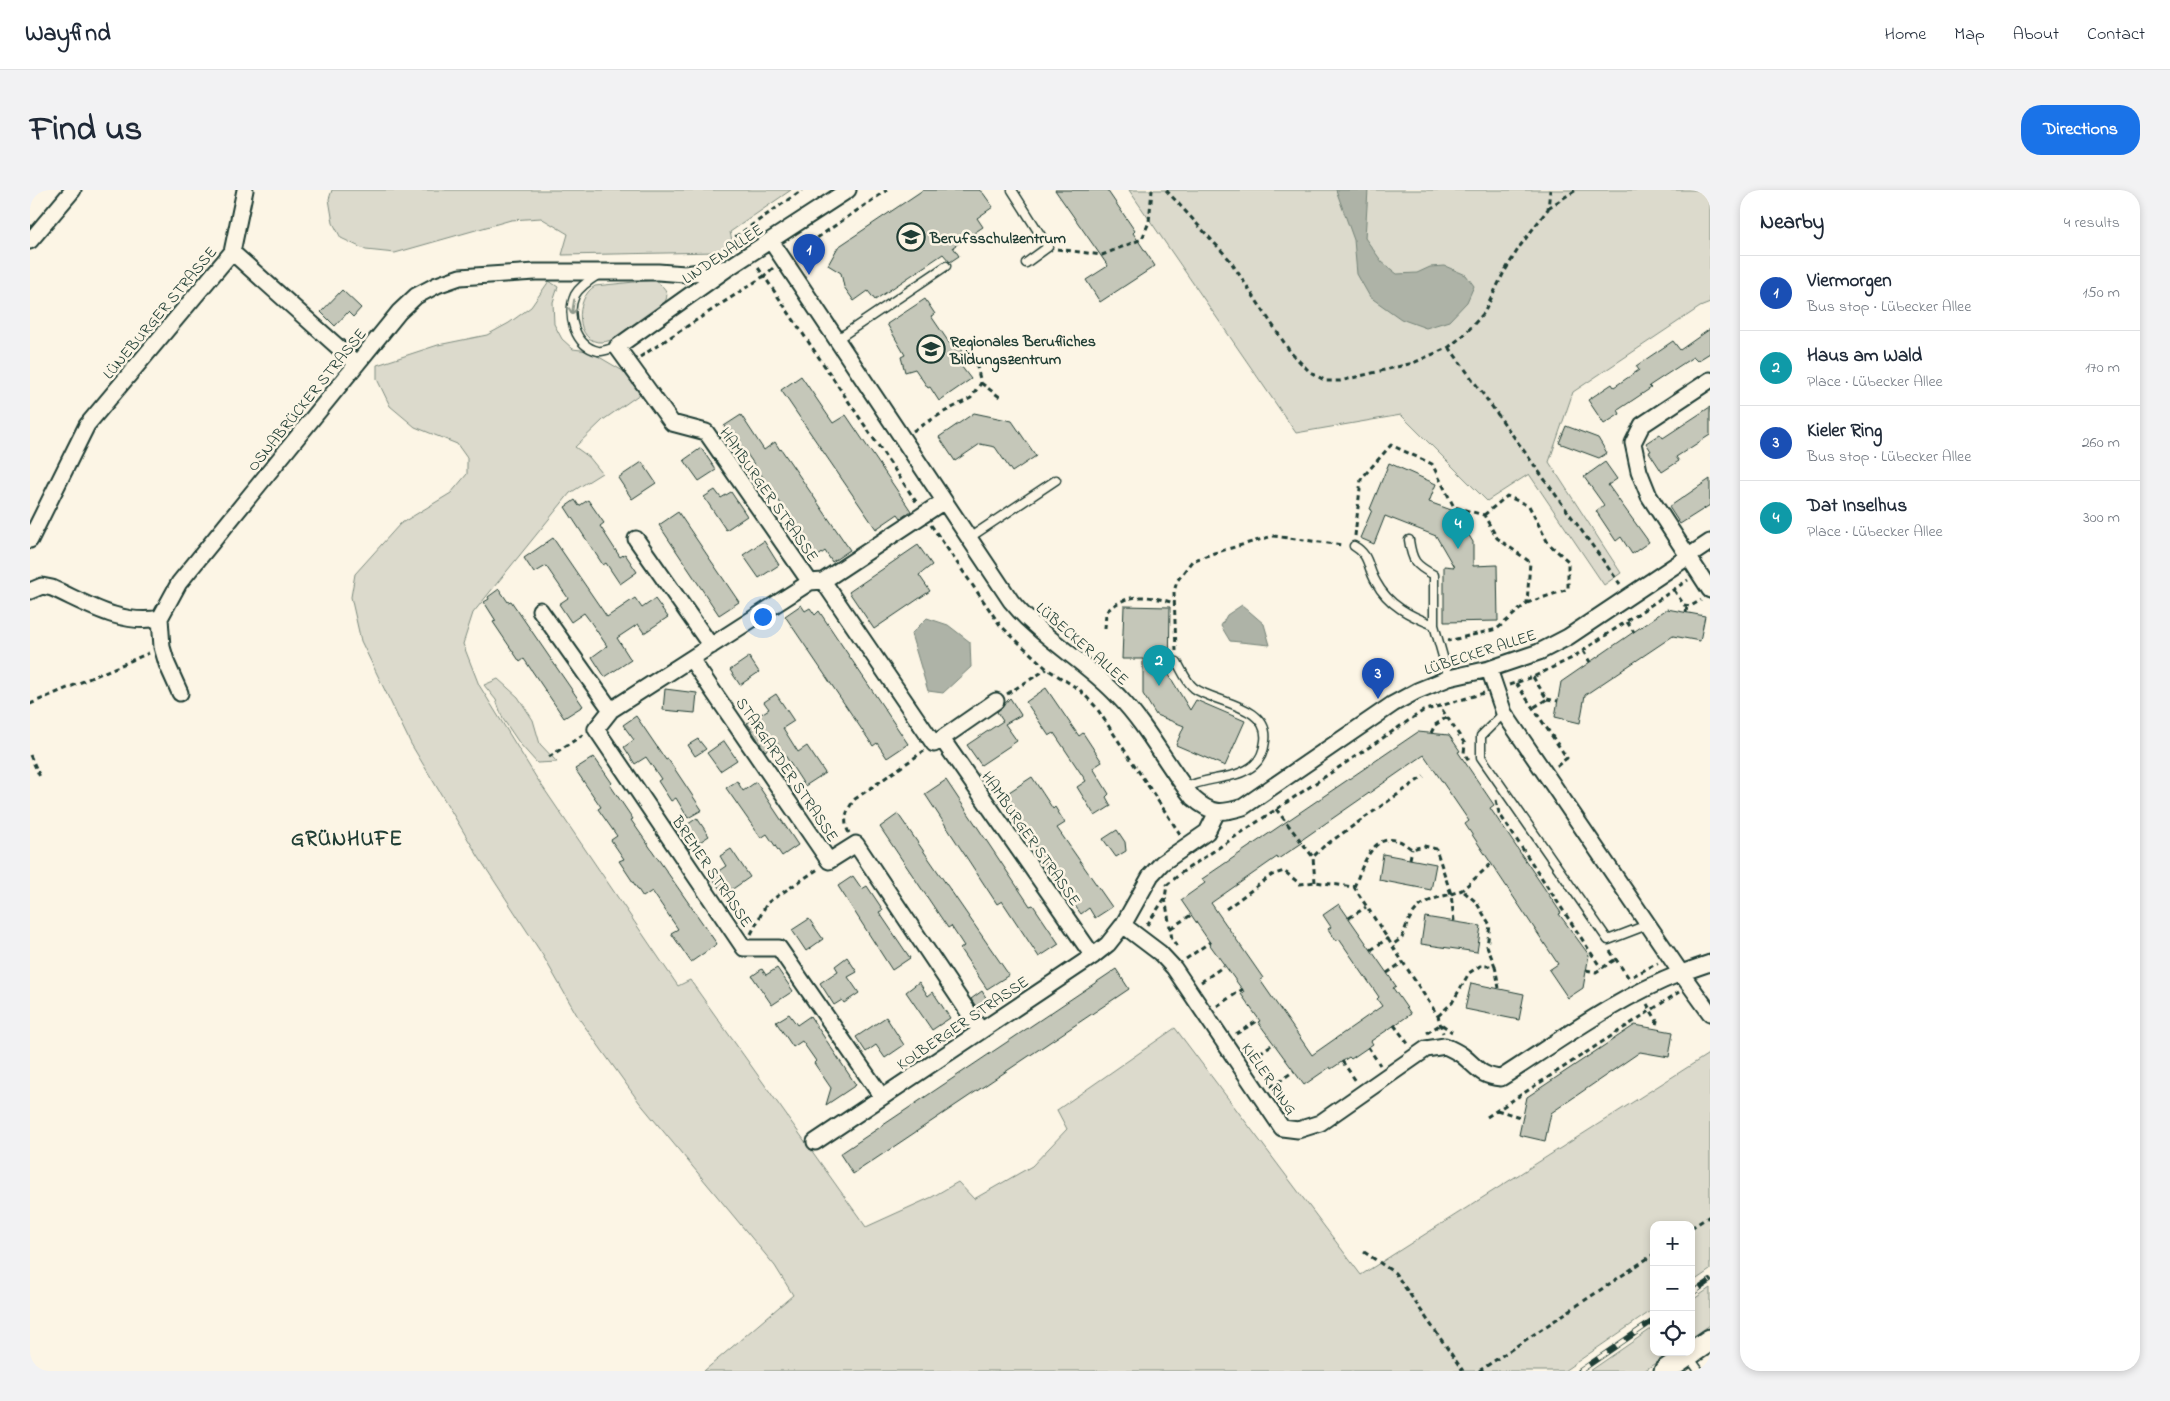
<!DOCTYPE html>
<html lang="en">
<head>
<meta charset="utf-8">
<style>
	:root { --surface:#fff; --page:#f2f2f3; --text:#1f2937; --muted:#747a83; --line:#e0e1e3; --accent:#1a73e8 }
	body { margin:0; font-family:"Indie Flower",sans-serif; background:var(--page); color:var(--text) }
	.controls { position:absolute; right:15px; bottom:15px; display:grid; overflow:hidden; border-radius:10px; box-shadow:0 2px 8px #0003 }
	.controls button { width:45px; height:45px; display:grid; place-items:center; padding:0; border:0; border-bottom:1px solid var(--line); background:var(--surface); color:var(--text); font:25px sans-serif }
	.you { position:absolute; left:732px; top:426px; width:18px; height:18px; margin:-12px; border:4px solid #fff; border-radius:50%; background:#1a73e8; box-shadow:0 0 0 8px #1a73e833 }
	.badge { display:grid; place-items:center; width:32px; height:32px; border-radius:50%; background:var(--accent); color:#fff; font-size:16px; font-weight:700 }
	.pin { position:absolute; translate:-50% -41px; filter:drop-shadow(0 1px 2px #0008) }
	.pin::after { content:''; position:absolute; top:26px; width:18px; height:15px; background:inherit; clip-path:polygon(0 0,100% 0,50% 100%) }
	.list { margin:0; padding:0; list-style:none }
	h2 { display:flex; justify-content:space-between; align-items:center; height:65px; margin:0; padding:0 20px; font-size:21px }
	h2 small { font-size:16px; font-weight:400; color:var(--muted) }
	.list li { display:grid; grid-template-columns:32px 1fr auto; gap:15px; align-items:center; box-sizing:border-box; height:75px; padding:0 20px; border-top:1px solid var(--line) }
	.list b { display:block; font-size:19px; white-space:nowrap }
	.list p { margin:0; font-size:16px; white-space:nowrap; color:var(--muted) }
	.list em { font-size:16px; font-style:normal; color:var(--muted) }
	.icon { flex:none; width:28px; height:28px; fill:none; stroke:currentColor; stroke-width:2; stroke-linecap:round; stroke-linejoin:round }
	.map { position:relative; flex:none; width:1680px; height:1181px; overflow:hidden; border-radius:20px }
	header { display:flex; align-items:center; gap:30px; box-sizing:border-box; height:70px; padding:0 25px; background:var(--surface); border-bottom:1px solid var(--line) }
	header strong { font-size:24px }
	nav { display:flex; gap:28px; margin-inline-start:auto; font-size:18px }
	.intro { display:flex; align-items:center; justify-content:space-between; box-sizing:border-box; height:120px; padding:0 30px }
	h1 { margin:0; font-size:35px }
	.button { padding:12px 22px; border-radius:20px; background:var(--accent); color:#fff; font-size:18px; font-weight:700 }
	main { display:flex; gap:30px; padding:0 30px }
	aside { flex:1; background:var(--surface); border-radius:20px; box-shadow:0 2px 8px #0003 }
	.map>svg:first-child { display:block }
</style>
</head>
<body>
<header>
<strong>Wayfind</strong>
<nav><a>Home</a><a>Map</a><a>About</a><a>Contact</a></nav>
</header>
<div class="intro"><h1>Find us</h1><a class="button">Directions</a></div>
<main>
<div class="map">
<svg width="1680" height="1181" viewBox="0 0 1680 1181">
	<rect width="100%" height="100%" fill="#fcf5e5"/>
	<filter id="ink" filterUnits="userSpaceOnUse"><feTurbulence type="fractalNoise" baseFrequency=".02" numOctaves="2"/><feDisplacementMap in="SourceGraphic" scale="10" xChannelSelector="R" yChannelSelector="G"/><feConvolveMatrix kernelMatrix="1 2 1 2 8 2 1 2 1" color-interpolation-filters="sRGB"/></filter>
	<g filter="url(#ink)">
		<!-- green -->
		<path fill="#dcdacc" stroke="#7e8c80" d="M302,0H761L700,42L703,54L687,62L532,65L538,44L511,28L481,30L365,63L336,60L311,48L303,33L299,9Z
			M1099,0H1680V113L1670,117L1543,202L1519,272L1591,383L1574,395L1499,284L1457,311L1371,225L1266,243Z
			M624,90C635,97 642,104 632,116C617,127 590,151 572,152C545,154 544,108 565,96Z
			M519,91L528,97L523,112L524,134L532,149L543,159L559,161L593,181L610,204L573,230L545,257L559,267L572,283L540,303L443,423L433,454L449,495L506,587L648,796L660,790L836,1037L902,1007L928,992L944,1009L1002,976L1037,939L1027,920L1145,838L1331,1085L1680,863V1080L1661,1093V1035H1624V1119L1534,1181H674L763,1105L745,1076L609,912L548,827L512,764L448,666L381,554L331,451L321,407L325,384L370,334L421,303L437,284V268L427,254L385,237L360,216L347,189V175L408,155L457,145L479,133L501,117Z
			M468,489L488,507L503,530L510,554L527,572L507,573L490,554L473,529L466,510L454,495Z
			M1680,1098V1135L1661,1148V1111Z
			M1624,1137V1162H1641L1614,1181H1560Z"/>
		<!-- water -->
		<path fill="#aeb3a7" stroke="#758479" d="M1306,0H1338L1335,48L1352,72L1367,84L1387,83L1400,77L1415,76L1436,85L1444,96L1437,112L1419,131L1396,138L1371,129L1340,107L1327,84L1324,50Z
			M1212,415L1234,434L1240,455L1200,451L1191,436L1197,425Z
			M897,428L918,435L940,452L941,477L913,503L898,501L881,444Z"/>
		<!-- building -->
		<path fill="#c5c7b9" stroke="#1f3d34" d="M893,0H949L953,3L963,17L947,28L953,37L923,57L929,66L920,72L913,64L845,110L838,101L824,111L814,97L811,83L798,75L808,57Z
			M1025,0H1077L1105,41L1103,43L1125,76L1070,112L1056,90L1078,76Z
			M312,100L331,118L323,127L318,122L305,136L291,122Z
			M895,109L905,124L901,126L920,154L928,151L932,163L927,164L934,174L931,176L941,189L909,211L900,197L898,198L885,179L875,182L871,167L875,165L857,134Z
			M1680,139V163L1667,171L1663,167L1619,196L1621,198L1588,220L1590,224L1574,234L1558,210L1582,194L1584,197L1609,180L1606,176L1643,151L1650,160Z
			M771,186L803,233L816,225L881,321L871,328L868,324L846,339L751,200Z
			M1680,217V245L1646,267L1649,271L1632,282L1619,262L1621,261L1616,253L1630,244L1633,248Z
			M944,223L982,231L1006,266L982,282L965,257L950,254L925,271L909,247Z
			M711,225L734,260L745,252L750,260L751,259L820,360L802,372L795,361L787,367L715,261L712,263L694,236Z
			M1536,236L1568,248L1577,263L1569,268L1529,253Z
			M671,258L686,280L669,291L654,270Z
			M612,272L626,293L602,309L588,288Z
			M1575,272L1587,289L1578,295L1619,352L1602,364L1591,347L1586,351L1566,321L1574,315L1554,287Z
			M1359,273L1406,294L1399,312L1424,321L1443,352V376L1467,375L1468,431L1414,432V376L1424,377L1406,346L1355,326L1344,354L1330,348L1342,320L1340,319Z
			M1680,289V315L1650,334L1639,317Z
			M685,300L691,308L701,302L717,326L696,340L674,307Z
			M545,310L549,316L558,310L574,333L570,336L590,367L595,364L607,382L590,394L576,373L573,375L535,317Z
			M648,322L709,412L689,425L629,335Z
			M523,348L577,427L605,408L612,418L625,409L638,427L614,443L608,434L587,448L601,470L575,487L562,467L577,456L560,431L554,423L541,432L529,414L538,408L516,376L504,383L494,368Z
			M734,351L749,375L729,388L713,365Z
			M888,355L902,375L889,385L900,401L844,439L819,402Z
			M469,399L478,412L481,411L553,516L534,528L494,469L490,472L463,432L466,431L454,412L459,409L458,407Z
			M771,415L775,421L780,418L785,425L789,421L878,554L857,568L847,553L843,556L755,426Z
			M1094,416L1140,417L1139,485L1160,520L1166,510L1215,531L1195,576L1146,555L1154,536L1126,525L1113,504V469H1092Z
			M1637,419L1675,426L1670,451L1643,446L1555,505L1550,533L1525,527L1531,492Z
			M719,467L729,482L710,495L700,480Z
			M1016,498L1044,539L1049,546L1053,543L1072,572L1063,578L1079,604L1076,607L1081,616L1065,626L1047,597L1056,591L1024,543L1019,546L996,512Z
			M635,499L667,503L665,523L633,520Z
			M746,504L764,531L753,538L768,562L777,556L795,583L775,596L747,553L735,561L717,533L739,519L734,512Z
			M980,508L991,525L975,534L987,551L951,575L937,555L973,531L967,522Z
			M606,526L636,570L638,569L672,620L658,628L646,608L641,611L628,591L631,589L616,567L605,574L594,557L604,550L593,535Z
			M1388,542L1419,545L1430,561L1428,562L1464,615L1460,618L1531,723L1529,724L1559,765L1553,798L1538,808L1519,780L1528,774L1435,634L1439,631L1394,565L1270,651L1272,653L1248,669L1247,667L1181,713L1233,788L1230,790L1282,865L1352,816L1347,809L1349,807L1309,749L1306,751L1298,739L1301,737L1293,725L1309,714L1366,796L1363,798L1381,824L1341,851L1343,854L1321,869L1319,867L1301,879L1300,877L1274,895L1228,832L1230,831L1211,804L1214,802L1180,755L1181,754L1151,710L1175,693L1172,689Z
			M668,549L676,559L665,566L658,555Z
			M694,551L707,570L690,581L677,563Z
			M564,567L582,593L580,595L603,629L601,630L687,754L661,772L641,743L648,739L622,701L613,707L589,671L594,669L581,650L587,646L568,619L571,617L545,579Z
			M1002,587L1023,619L1025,617L1035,633L1027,638L1082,717L1065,728L1059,718L1051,724L1014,673L1016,672L981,620L978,622L971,611L981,605L979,602Z
			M916,590L1000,716L1003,715L1029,754L1009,767L972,711L967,714L895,604Z
			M707,591L713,601L726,592L768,655L752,666L737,644L731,648L696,598Z
			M868,624L979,785L957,799L930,759L934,756L921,736L918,738L850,637Z
			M667,628L679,646L659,659L648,641Z
			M1087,640L1095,652L1096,661L1086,667L1073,649Z
			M701,659L720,687L694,705L681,686L696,676L690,666Z
			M1353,664L1406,674L1401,700L1349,690Z
			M823,686L832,699L837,696L853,720L849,722L880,768L862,780L808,696Z
			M1395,727L1451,736L1447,762L1391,754Z
			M779,729L793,749L776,761L762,740Z
			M817,767L827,782L818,787L829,803L814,813L812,810L804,815L790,793L808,781L805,776Z
			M747,778L763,801L742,815L722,786L732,779L736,785Z
			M1086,779L1099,799L823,984L810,964Z
			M889,792L898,806L903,802L920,828L902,840L876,802Z
			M1441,793L1494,804L1489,830L1435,819Z
			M952,801L958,811L947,818L941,809Z
			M759,824L767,835L780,826L826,895L796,915L801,898L784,873L786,871L772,851L763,857L746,832Z
			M856,827L874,855L855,868L846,855L836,862L826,847Z
			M1605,835L1643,842L1639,867L1610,862L1521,923L1515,951L1489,945L1497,907Z"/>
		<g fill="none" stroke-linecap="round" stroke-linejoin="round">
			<!-- lane casing -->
			<g stroke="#1f3d34" stroke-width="11">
				<path id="lane" d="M982,0L1018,57L996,73
					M569,84C561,89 550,96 545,105C536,125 545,156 568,161C573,162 581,158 587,157
					M806,150L916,76
					M939,348L1026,290
					M1379,350C1382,371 1385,375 1404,385V435
					M1324,356C1340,365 1337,377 1346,392C1358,415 1380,426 1404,435L1419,488
					M1147,472C1151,479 1157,493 1164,498C1184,513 1240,515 1235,551C1234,560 1231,569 1224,575C1205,591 1176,586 1155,598
					M1474,523L1451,546V567L1578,750L1617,735
					M1659,1167L1669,1181"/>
			</g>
			<!-- street casing -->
			<g stroke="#1f3d34" stroke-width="19">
				<path id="street" d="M0,51L43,0
					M741,51L981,411C1012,449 1056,471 1089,507C1118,537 1137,576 1163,608C1181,624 1191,624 1213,617L1363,514L1387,501L1419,488L1459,479L1509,462L1538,447L1680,352
					M202,62L327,174
					M1680,190L1612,235L1603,253L1609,281L1619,306L1680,400
					M606,349L681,456
					M0,350L57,235L202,62L215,0
					M793,391L904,554L966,511
					M780,392L676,242L642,233L587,157L698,78L818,0
					M0,401L12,396L22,398C56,413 91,436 130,428
					M510,420L581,520
					M661,469L799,671L826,654L951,841
					M150,503L137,474L132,457L130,428L149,393L369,122L386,106L407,95L430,87L505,82H628L655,84L698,78
					M912,549L1063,766
					M1187,622L1177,642L1132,673L1121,685L1093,735L1130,763L1144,778L1252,938L1268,940L1290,933L1396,859L1415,856C1421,859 1428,862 1433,866C1448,878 1450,886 1471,888C1529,851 1586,808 1651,783L1474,523L1459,479
					M1680,773L1651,783L1680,823
					M852,907L749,758H714L566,539L581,520L780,392L793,391L914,311
					M785,952L1063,766L1078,754L1093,735"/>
			</g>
			<!-- secondary casing -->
			<g stroke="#1f3d34" stroke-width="25">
				<path id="secondary" d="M1635,1181L1680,1150"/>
			</g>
			<!-- path -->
			<path stroke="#1f3d34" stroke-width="3" stroke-dasharray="5 4" stroke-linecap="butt" d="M1136,0L1199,69L1261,163L1280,182L1296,191H1310L1383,173L1419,157L1434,145L1454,123L1473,84L1490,56L1518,19L1520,0
				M1518,18L1546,0
				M710,54L705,47L772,0
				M1027,59L1072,65L1112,49L1119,32L1122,0
				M765,63L857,0
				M743,78L734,86L887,313
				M1419,157L1590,394
				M610,167L734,86L726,75
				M951,193L971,208
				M883,241L914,222L941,208L951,193L945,169
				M1454,325L1477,306L1499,316L1518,353L1538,371V399L1497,413
				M901,335L970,435L1017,479L1050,500L1066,517L1150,644
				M1325,346L1331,289L1361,255L1402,274L1424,317L1454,325L1467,348L1500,372L1497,413L1467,439L1418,451
				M1644,400L1654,415L1661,416L1671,410
				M1656,423L1657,415
				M1597,432L1604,442
				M1075,439L1076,422C1097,402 1119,405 1144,413
				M1146,461L1144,402L1147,391L1162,371L1184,363L1243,346L1313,355
				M1553,461L1560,472
				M1503,487L1517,509L1503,518
				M1486,493L1537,568L1527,576
				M1479,495L1503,487L1542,468L1658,390
				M977,504L1017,479
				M1517,509L1528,511
				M0,514L119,463
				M1417,527L1435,554L1434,563L1440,572
				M1401,543L1405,535L1417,527L1409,515
				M0,565L10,587
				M519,567L554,544
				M1466,610L1469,623L1571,778
				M1246,619L1283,667
				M819,643C812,630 817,619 825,609L894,561
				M1380,669L1382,659
				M1285,692L1283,667L1293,657L1394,586
				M1324,697C1332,679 1341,642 1369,651C1373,652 1378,657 1382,659L1394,656L1406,659L1421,704C1390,712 1382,717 1372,748L1362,755
				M1135,708L1142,749L1149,759
				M1196,719L1242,685L1254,681L1270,694L1285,692L1324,697L1408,826L1413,843
				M1319,728L1336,717
				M1424,731L1421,704L1432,700L1462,673
				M1117,735L1135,708L1137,695L1151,683L1393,521L1454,503
				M1141,738L1161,725
				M721,744L737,713L788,679
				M1341,760L1358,748
				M1580,761L1601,791
				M1156,769L1180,752
				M1465,776L1469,798
				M1556,780L1566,782L1586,769
				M1357,783L1373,772
				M1603,786L1628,773
				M1171,792L1194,776
				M1617,814L1627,831L1625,838
				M1187,816L1213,799
				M1408,826L1422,813L1439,783L1450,776H1465L1457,756L1460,735L1446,712L1432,700
				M1364,835L1379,855
				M1397,843L1411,834L1422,842
				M1206,844L1229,830
				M1338,857L1350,875
				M1222,868L1243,854
				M1312,871L1326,891
				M1241,897L1264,881
				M1467,920L1493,928
				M1457,927L1649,802
				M1661,1038L1680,1026
				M1334,1062L1365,1083L1433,1181
				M1449,1181L1624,1064"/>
			<!-- lane -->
			<use href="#lane" stroke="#fcf5e5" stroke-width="8"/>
			<!-- street -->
			<use href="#street" stroke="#fcf5e5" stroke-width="15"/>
			<!-- secondary -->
			<use href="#secondary" stroke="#fcf5e5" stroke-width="21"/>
			<!-- rail casing -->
			<g stroke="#1f3d34" stroke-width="5.5">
				<path id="rail" d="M1661,1104L1680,1091
					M1550,1181L1624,1130"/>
			</g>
			<!-- rail -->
			<use href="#rail" stroke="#fcf5e5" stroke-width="4" stroke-dasharray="11" stroke-linecap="butt"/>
		</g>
		<!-- one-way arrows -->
		<defs><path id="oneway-shaft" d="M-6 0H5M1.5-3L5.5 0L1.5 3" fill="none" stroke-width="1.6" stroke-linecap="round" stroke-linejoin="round" transform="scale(1.25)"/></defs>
		<use stroke="#8e998c" href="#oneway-shaft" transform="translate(543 117) rotate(99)"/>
	</g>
	<!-- icons -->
	<defs>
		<g id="school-ring" transform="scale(1.4375)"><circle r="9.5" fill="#fcf5e5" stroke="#1f3d34" stroke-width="1.5"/><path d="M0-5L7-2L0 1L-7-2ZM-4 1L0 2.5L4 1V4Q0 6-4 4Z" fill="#1f3d34"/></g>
	</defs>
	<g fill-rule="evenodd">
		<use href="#school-ring" x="881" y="47"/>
		<use href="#school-ring" x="901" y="159"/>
	</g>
	<g text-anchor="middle" stroke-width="5" stroke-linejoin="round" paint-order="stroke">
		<!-- poi labels -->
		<g font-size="16" font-weight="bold" fill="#1f3d34" stroke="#fcf5e5" text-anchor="start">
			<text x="900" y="53">Berufsschulzentrum</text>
			<text x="920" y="156">Regionales Berufliches<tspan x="920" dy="18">Bildungszentrum</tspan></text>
		</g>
		<!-- street labels -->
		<g font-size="16" fill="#1f3d34" stroke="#fcf5e5">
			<text transform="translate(692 63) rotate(-34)" y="6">LINDENALLEE</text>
			<text transform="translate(129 122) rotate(-50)" y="6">LÜNEBURGER STRASSE</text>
			<text transform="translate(276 209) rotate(-51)" y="6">OSNABRÜCKER STRASSE</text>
			<text transform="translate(740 304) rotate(55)" y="6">HAMBURGER STRASSE</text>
			<text transform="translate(1053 453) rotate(41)" y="6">LÜBECKER ALLEE</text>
			<text transform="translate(1450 461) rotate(-18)" y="6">LÜBECKER ALLEE</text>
			<text transform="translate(758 579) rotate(56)" y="6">STARGARDER STRASSE</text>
			<text transform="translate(1002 648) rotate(55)" y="6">HAMBURGER STRASSE</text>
			<text transform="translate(683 681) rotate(56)" y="6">BREMER STRASSE</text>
			<text transform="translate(932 832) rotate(-34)" y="6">KOLBERGER STRASSE</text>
			<text transform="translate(1240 888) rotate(55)" y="6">KIELER RING</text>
		</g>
		<!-- district labels -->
		<g font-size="21" font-weight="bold" letter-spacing="1" fill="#1f3d34" stroke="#fcf5e5">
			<text x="317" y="655">GRÜNHUFE</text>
		</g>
	</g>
</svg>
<div class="controls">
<button>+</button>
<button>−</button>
<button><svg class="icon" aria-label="locate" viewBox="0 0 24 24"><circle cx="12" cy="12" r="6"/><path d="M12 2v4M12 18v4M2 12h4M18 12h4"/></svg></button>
</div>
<div class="you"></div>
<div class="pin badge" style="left:779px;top:85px;background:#1a4fb4">1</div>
<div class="pin badge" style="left:1129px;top:496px;background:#0f9aa8">2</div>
<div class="pin badge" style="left:1348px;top:509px;background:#1a4fb4">3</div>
<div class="pin badge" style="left:1428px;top:359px;background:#0f9aa8">4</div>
</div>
<aside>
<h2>Nearby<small>4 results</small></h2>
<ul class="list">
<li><span class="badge" style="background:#1a4fb4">1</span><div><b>Viermorgen</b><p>Bus stop · Lübecker Allee</p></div><em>150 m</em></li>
<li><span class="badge" style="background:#0f9aa8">2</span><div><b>Haus am Wald</b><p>Place · Lübecker Allee</p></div><em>170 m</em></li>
<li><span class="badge" style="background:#1a4fb4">3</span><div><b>Kieler Ring</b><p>Bus stop · Lübecker Allee</p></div><em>260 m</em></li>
<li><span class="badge" style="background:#0f9aa8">4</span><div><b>Dat Inselhus</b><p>Place · Lübecker Allee</p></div><em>300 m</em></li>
</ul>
</aside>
</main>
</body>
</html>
